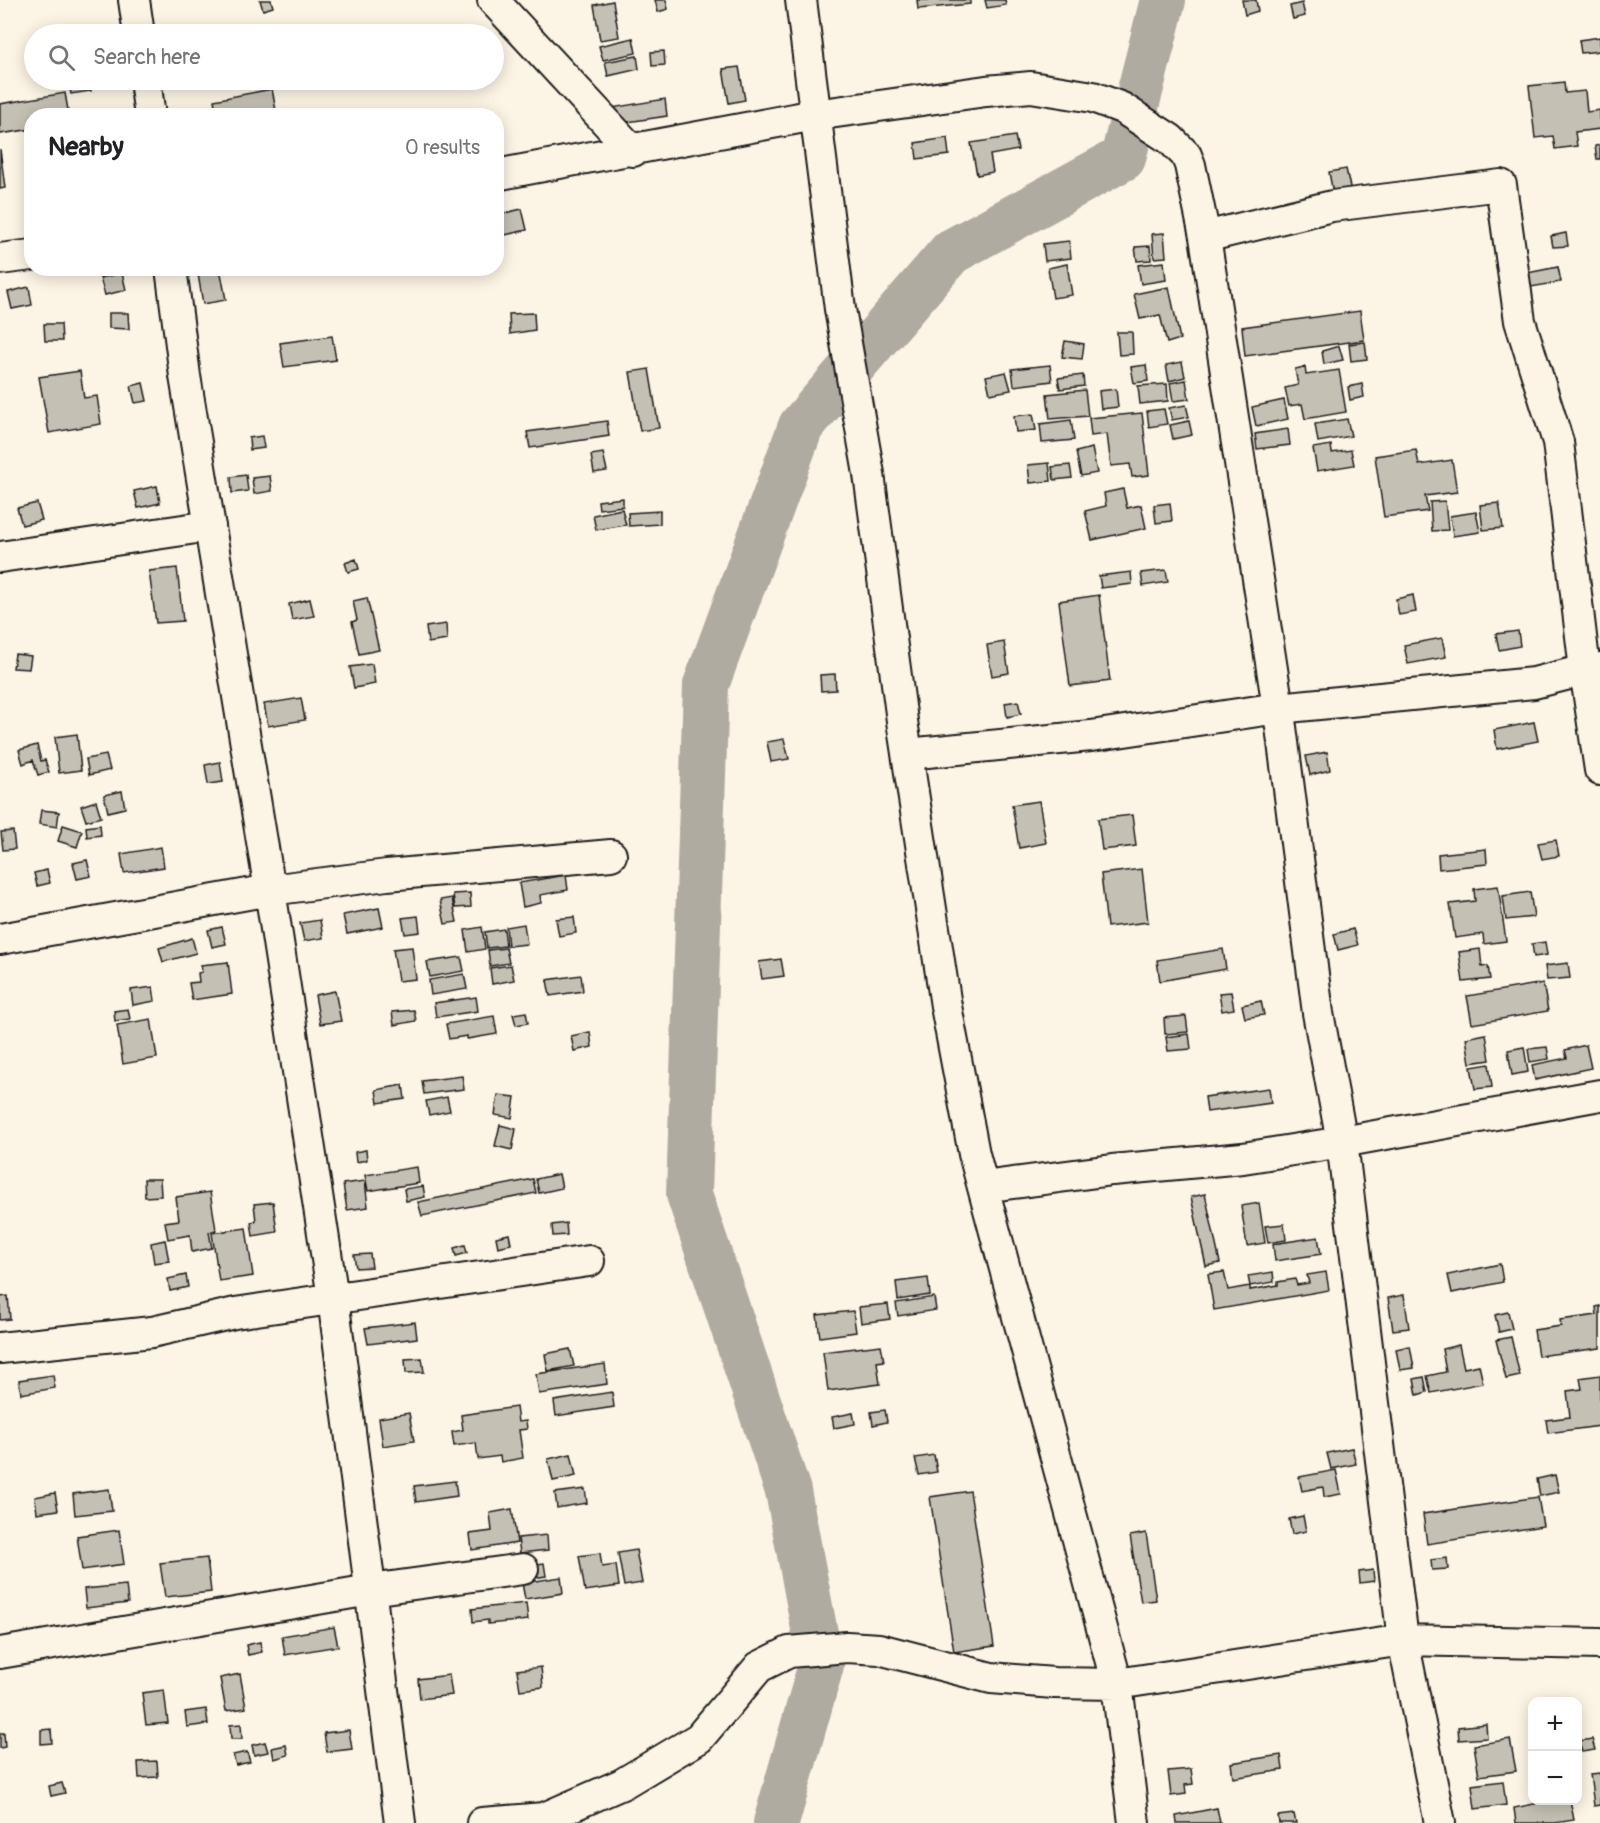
<!DOCTYPE html>
<html lang="en">
<head>
<meta charset="utf-8">
<style>
	:root { --surface:#fff; --page:#f6f6f6; --text:#202124; --muted:#757577; --line:#e0e0e0 }
	body { margin:0; font-family:Pangolin,sans-serif; background:var(--page); color:var(--text) }
	.controls { position:absolute; right:18px; bottom:18px; display:grid; overflow:hidden; border-radius:12px; box-shadow:0 3px 15px #0003 }
	.controls button { width:54px; height:54px; display:grid; place-items:center; padding:0; border:0; border-bottom:2px solid var(--line); background:var(--surface); color:var(--text); font:30px sans-serif }
	.list { margin:0; padding:0; list-style:none }
	h2 { display:flex; justify-content:space-between; align-items:center; height:78px; margin:0; padding:0 24px; font-size:26px }
	h2 small { font-size:20px; font-weight:400; color:var(--muted) }
	.icon { flex:none; width:33px; height:33px; fill:none; stroke:currentColor; stroke-width:2; stroke-linecap:round; stroke-linejoin:round }
	.map { position:relative; flex:none; width:1600px; height:1823px; overflow:hidden }
	.search { position:absolute; background:var(--surface); box-shadow:0 3px 15px #0003; left:24px; top:24px; width:480px; height:66px; display:flex; align-items:center; gap:15px; box-sizing:border-box; padding:0 21px; border-radius:33px; color:var(--muted); font-size:22px }
	.panel { position:absolute; background:var(--surface); box-shadow:0 3px 15px #0003; left:24px; top:108px; width:480px; height:168px; border-radius:24px }
	.map>svg:first-child { display:block }
</style>
</head>
<body>
<div class="map">
<svg width="1600" height="1823" viewBox="0 0 1600 1823">
	<rect width="100%" height="100%" fill="#fcf5e5"/>
	<filter id="ink" filterUnits="userSpaceOnUse"><feTurbulence type="fractalNoise" baseFrequency=".0167" numOctaves="2"/><feDisplacementMap in="SourceGraphic" scale="12" xChannelSelector="R" yChannelSelector="G"/><feConvolveMatrix kernelMatrix="1 2 1 2 8 2 1 2 1" color-interpolation-filters="sRGB"/></filter>
	<g filter="url(#ink)">
		<g fill="none" stroke-linecap="round" stroke-linejoin="round">
			<!-- river -->
			<path stroke="#b0aba1" stroke-width="46" d="M776,1823L821,1665L788,1491L689,1194L706,685L801,426L951,252L1123,158L1163,0"/>
		</g>
		<!-- building -->
		<path fill="#c4c0b3" stroke="#1c1c1c" stroke-width="1.5" d="M260,0H271L273,7L263,10Z
			M655,0H666L668,9L658,12Z
			M917,0H970V4L918,9Z
			M985,0H1005L1006,5L987,8Z
			M1242,0H1256L1258,11L1245,15Z
			M613,1L619,37L600,40L594,5Z
			M1302,3L1305,16L1293,19L1290,6Z
			M1600,37V51L1581,53L1579,40Z
			M633,38L636,53L603,60L599,46Z
			M664,51L665,65L652,66L651,52Z
			M637,56L639,69L608,76L605,62Z
			M739,67L745,100L729,103L723,69Z
			M68,80H88L91,91L71,94Z
			M1564,82L1565,93L1585,91L1587,112L1600,110V129L1575,132L1577,146L1555,149L1553,136L1535,138L1529,86Z
			M272,89L277,116H217L214,100Z
			M65,93L69,116H32V129L0,134V104Z
			M665,99L667,116L614,124L611,108Z
			M1015,136L1018,150L990,155L993,172L977,175L971,143Z
			M947,138L949,155L917,159L915,143Z
			M1600,145V159H1597L1595,146Z
			M0,149L5,188L0,189Z
			M1346,169L1352,196L1334,199L1329,172Z
			M522,209L527,230L496,237V215Z
			M1164,233L1166,257L1154,258L1152,234Z
			M1566,233L1568,246L1553,247L1551,236Z
			M1069,241L1071,258L1045,261L1043,244Z
			M1150,246L1151,260L1137,261L1135,247Z
			M1164,262L1166,280L1141,284L1138,265Z
			M1067,264L1072,295L1053,298L1048,268Z
			M1558,267L1561,282L1525,288L1522,274Z
			M197,268H220L226,300L203,304Z
			M122,273L126,290L105,295L100,278Z
			M29,287L32,305L12,309L8,292Z
			M1169,287L1180,339L1167,343L1160,315L1140,319L1134,294Z
			M1360,311L1364,340L1245,356L1242,327Z
			M109,313H128L129,329L109,328Z
			M534,313L535,330L510,334L509,314Z
			M44,324H61L62,341H45Z
			M1117,332H1132L1133,354L1119,355Z
			M332,336L336,360L284,367L280,343Z
			M1065,341L1084,344L1082,359L1062,357Z
			M1365,342L1367,359L1351,361L1349,344Z
			M1339,346L1343,360L1324,364L1322,351Z
			M1182,362L1185,377L1169,381L1166,365Z
			M1050,365L1052,381L1014,386L1012,369Z
			M1146,365L1148,381L1134,383L1131,367Z
			M1305,367L1306,375L1339,370L1346,412L1305,419L1302,404L1289,406L1285,388L1298,385L1295,369Z
			M649,369L659,428L640,431L630,372Z
			M80,371L84,398L97,396L101,424L49,433L39,377Z
			M1006,372L1011,390L990,394L986,376Z
			M1083,375L1084,386L1060,389L1058,378Z
			M1186,380L1189,399L1173,401L1170,383Z
			M143,383L147,401L135,403L131,386Z
			M1167,384L1168,401L1140,404L1138,386Z
			M1362,384L1364,397L1350,400L1348,387Z
			M1116,389L1118,407L1101,409L1099,391Z
			M1085,390L1088,416L1050,419L1047,394Z
			M1284,400L1288,419L1256,426L1252,407Z
			M1186,405L1189,417L1172,420L1169,408Z
			M1164,409L1167,424L1149,427L1147,411Z
			M1142,413L1149,475L1132,477L1130,464L1111,466L1107,434L1091,436L1089,418Z
			M1033,414L1036,430L1016,432L1014,416Z
			M1347,419L1351,436L1318,442L1315,424Z
			M1071,420L1074,440L1042,443L1040,424Z
			M607,421L609,436L530,448L527,432Z
			M1189,421L1192,435L1173,439L1170,425Z
			M1288,429L1290,445L1257,449L1255,434Z
			M262,436L264,448L250,450L249,438Z
			M1331,445L1332,453L1351,450L1354,465L1317,471L1313,448Z
			M1092,448L1097,473L1081,476L1076,452Z
			M1416,450L1419,465L1452,460L1457,492L1425,496L1428,511L1384,517L1375,456Z
			M603,453L607,471L594,473L591,455Z
			M1049,463L1051,481L1030,483L1028,465Z
			M1070,465L1072,478L1054,480L1052,467Z
			M246,475L248,491L232,493L231,477Z
			M270,476L272,491L254,494L252,478Z
			M157,486L160,503L138,508L134,491Z
			M1123,489L1127,508L1141,505L1146,528L1092,540L1085,511L1106,506L1104,493Z
			M623,498V506L599,509L598,501Z
			M1445,501L1448,530L1432,531L1430,502Z
			M37,503L42,520L22,525L17,508Z
			M1170,503L1172,521L1156,523L1154,505Z
			M1499,503L1503,528L1483,530L1480,505Z
			M622,509L626,525L596,530L593,515Z
			M660,511V524L629,526L628,513Z
			M1476,512L1480,532L1453,536L1450,516Z
			M356,559L359,569L348,572L345,563Z
			M177,568L183,621L156,623L149,571Z
			M1166,570L1168,582L1143,586L1141,573Z
			M1131,572L1132,584L1101,588L1099,576Z
			M1099,595L1110,681L1070,686L1059,601Z
			M1413,595L1416,612L1399,615L1396,599Z
			M367,598L379,650L359,654L352,622L357,620L353,601Z
			M310,599L314,616L292,620L289,604Z
			M446,624L447,640L428,643L426,627Z
			M1518,631L1520,646L1499,650L1496,634Z
			M1442,638L1446,657L1408,664L1404,645Z
			M1004,642L1009,673L992,676L987,645Z
			M15,654L31,656L29,669L13,668Z
			M372,664L375,684L354,688L350,667Z
			M835,674L836,690L821,691L820,675Z
			M301,698L305,720L268,726L264,704Z
			M1018,701L1021,714L1007,717L1005,703Z
			M1534,722L1538,741L1497,749L1494,730Z
			M77,734L81,770L59,773L55,737Z
			M784,739L789,759L771,762L767,742Z
			M37,745L41,761L45,760L49,772L38,775L33,760L23,764L19,750Z
			M1327,752L1330,770L1310,775L1306,756Z
			M106,755L110,770L89,775L86,759Z
			M220,762L223,782L208,784L205,765Z
			M122,791L125,808L108,812L104,795Z
			M96,801L101,817L86,821L81,806Z
			M1039,801L1046,843L1019,848L1012,805Z
			M41,810L59,812L57,827L39,824Z
			M1132,815L1136,846L1102,850L1098,819Z
			M63,825L82,831L77,847L58,841Z
			M100,825L101,835L87,837L86,827Z
			M13,831L15,849L3,850L1,832Z
			M1556,840L1559,856L1542,859L1538,843Z
			M161,847L164,867L124,873L121,854Z
			M1486,849L1487,864L1439,869L1438,854Z
			M87,860L91,876L77,879L73,863Z
			M1142,869L1148,922L1107,927L1101,874Z
			M47,870L50,883L37,886L34,873Z
			M566,875L568,890L540,895L541,903L523,907L519,883Z
			M1498,886L1506,941L1484,944L1483,934L1455,938L1450,904L1475,901L1474,889Z
			M1530,892L1534,917L1506,920L1503,896Z
			M470,893L471,907L455,908L453,894Z
			M452,898L457,922L445,924L440,900Z
			M379,908L383,927L347,934L343,915Z
			M418,916L420,932L405,934L402,918Z
			M574,917L576,933L559,936L556,919Z
			M320,920L323,938L304,941L300,923Z
			M524,924L527,944L508,946L506,927Z
			M222,927L226,944L212,947L208,930Z
			M482,927L485,949L468,952L465,930Z
			M504,929L506,946L487,948L485,932Z
			M1353,929L1358,945L1338,950L1334,934Z
			M192,938L196,953L163,962L159,948Z
			M1545,942L1547,955L1534,957L1532,944Z
			M412,947L416,979L398,981L393,949Z
			M506,948L509,963L490,966L488,950Z
			M1223,949L1226,969L1160,981L1157,960Z
			M1480,949L1482,967L1488,966L1490,979L1463,982L1459,952Z
			M461,957L464,971L430,977L427,962Z
			M781,959L784,976L762,979L759,962Z
			M228,962L232,994L192,1000L189,983L199,982L198,973L202,972L201,965Z
			M1568,963L1570,978L1547,980L1545,966Z
			M511,965L514,980L492,984L490,968Z
			M464,974L467,989L431,995L429,980Z
			M581,975L583,991L550,996L547,980Z
			M1543,983L1548,1011L1472,1024L1467,996Z
			M153,987L155,1001L133,1005L131,990Z
			M335,991L341,1021L320,1024L315,995Z
			M1231,992L1234,1009L1222,1011L1219,993Z
			M476,997L478,1011L436,1017L434,1003Z
			M1261,1001L1264,1015L1245,1018L1242,1005Z
			M128,1009L130,1019L115,1021L114,1011Z
			M414,1010L416,1021L394,1025L392,1012Z
			M526,1012L528,1023L516,1025L513,1014Z
			M494,1016L497,1034L467,1039V1036L449,1039L446,1024Z
			M1186,1016L1188,1032L1165,1034L1164,1018Z
			M151,1019L157,1058L123,1064L117,1025Z
			M590,1032L592,1047L574,1051L571,1036Z
			M1189,1034L1191,1049L1168,1051L1166,1037Z
			M1486,1034L1490,1060L1470,1063L1466,1038Z
			M1586,1045L1591,1068L1535,1080L1532,1065L1567,1058L1565,1050Z
			M1524,1047L1528,1072L1512,1075L1508,1050Z
			M1547,1047L1549,1059L1530,1062L1528,1049Z
			M1489,1064L1492,1087L1475,1089L1471,1067Z
			M462,1076L464,1089L424,1094L422,1081Z
			M403,1085L405,1099L378,1103L376,1090Z
			M1269,1088L1271,1103L1207,1112L1205,1097Z
			M498,1095L515,1097L512,1118L495,1115Z
			M447,1097L450,1111L429,1115L426,1101Z
			M500,1125L516,1129L512,1150L495,1146Z
			M366,1150L367,1160L356,1162L355,1152Z
			M417,1167L419,1183L368,1191L365,1175Z
			M559,1174L562,1188L539,1193L536,1179Z
			M144,1179H160L161,1196L145,1197Z
			M533,1179L536,1193L422,1216L418,1202Z
			M365,1181L368,1207L347,1210L343,1184Z
			M423,1186L425,1197L406,1201L404,1189Z
			M210,1192L216,1230L209,1232L212,1248L192,1252L190,1235L168,1239L165,1222L179,1220L176,1197Z
			M1205,1194L1220,1263L1206,1266L1191,1197Z
			M273,1202L277,1232L253,1236L251,1222L256,1221L254,1204Z
			M1259,1203L1265,1243L1247,1246L1241,1206Z
			M566,1223L567,1235L553,1236L552,1225Z
			M1284,1224L1286,1240L1268,1243L1265,1226Z
			M246,1228L253,1276L219,1281L212,1233Z
			M509,1234L511,1244L498,1247L496,1237Z
			M1318,1237L1321,1254L1275,1261L1273,1244Z
			M165,1240L169,1261L154,1263L151,1243Z
			M465,1245L467,1253L456,1256L454,1248Z
			M370,1254L372,1267L356,1268L354,1255Z
			M1500,1264L1503,1282L1452,1293L1448,1275Z
			M1224,1272L1228,1290L1250,1286V1290L1278,1285V1282L1295,1279L1297,1285L1309,1283L1307,1275L1326,1272L1329,1290L1214,1310L1208,1274Z
			M1273,1272L1274,1282L1250,1286L1248,1276Z
			M186,1275L188,1287L170,1291L168,1279Z
			M928,1278L930,1295L898,1300L896,1282Z
			M1404,1295L1409,1328L1393,1330L1388,1298Z
			M8,1296L10,1319L0,1320V1297Z
			M934,1297L936,1310L898,1316L896,1303Z
			M888,1304L890,1319L861,1323L859,1307Z
			M1600,1306V1348L1538,1356L1534,1330L1561,1326L1560,1320L1597,1315L1596,1307Z
			M853,1311L856,1332L820,1337L817,1315Z
			M1508,1312L1512,1329L1499,1332L1495,1315Z
			M415,1322L417,1338L368,1344L365,1328Z
			M1511,1337L1520,1376L1506,1379L1496,1340Z
			M881,1345L884,1361L877,1362L880,1384L828,1391L823,1352Z
			M1459,1345L1464,1368L1479,1365L1483,1383L1431,1393L1427,1376L1446,1372L1442,1349Z
			M1410,1346L1414,1368L1400,1370L1396,1349Z
			M570,1349L574,1366L548,1371L545,1354Z
			M422,1358L424,1372L406,1373L405,1359Z
			M605,1364L607,1384L539,1394L536,1374Z
			M53,1375L55,1388L21,1394L19,1380Z
			M1600,1375V1426L1548,1433L1546,1420L1570,1417L1567,1391L1582,1389L1580,1378Z
			M1424,1377L1427,1392L1417,1395L1414,1379Z
			M612,1392L614,1407L556,1416L554,1401Z
			M516,1407L518,1422L526,1421L527,1429L519,1430L523,1458L501,1462L500,1456L478,1459L476,1443L454,1446L452,1432L463,1430L461,1415Z
			M885,1410L887,1422L873,1425L871,1412Z
			M409,1413L414,1441L383,1446L379,1418Z
			M853,1413L855,1424L834,1428L832,1417Z
			M1352,1448L1356,1464L1331,1469L1327,1453Z
			M571,1454L576,1476L553,1481L548,1459Z
			M934,1455L937,1472L919,1475L915,1458Z
			M1336,1470L1341,1494L1324,1497L1323,1487L1302,1491L1299,1477Z
			M1555,1475L1559,1492L1540,1496L1537,1479Z
			M455,1481L457,1496L416,1502L414,1486Z
			M109,1489L112,1511L75,1515L73,1494Z
			M585,1489L587,1503L557,1508L555,1493Z
			M970,1491L994,1646L954,1652L930,1497Z
			M55,1493L58,1510L37,1513L35,1497Z
			M1538,1497L1543,1526L1427,1544L1423,1514Z
			M512,1509L517,1543L472,1550L470,1534L492,1531L490,1513Z
			M1303,1516L1306,1531L1292,1534L1289,1519Z
			M119,1530L124,1564L82,1570L77,1536Z
			M1146,1533L1156,1600L1141,1602L1130,1536Z
			M547,1535L548,1550L520,1553L518,1538Z
			M636,1550L642,1583L624,1586L618,1553Z
			M600,1553L602,1567L616,1565L619,1586L585,1591L579,1556Z
			M207,1558L211,1592L165,1597L160,1563Z
			M1447,1558L1448,1569L1432,1570L1431,1560Z
			M544,1563L546,1576L526,1579L525,1566Z
			M1373,1570L1374,1581L1360,1583L1359,1572Z
			M561,1577L563,1593L525,1599L522,1583Z
			M126,1585L128,1603L86,1608L84,1589Z
			M526,1603L528,1620L488,1624V1620L473,1622L472,1609Z
			M334,1627L338,1646L285,1655L282,1636Z
			M260,1642L262,1652L248,1655L246,1645Z
			M541,1667L543,1687L520,1690L517,1670Z
			M240,1674L246,1708L226,1711L220,1678Z
			M449,1675L452,1695L420,1699L418,1679Z
			M164,1690L168,1723L146,1725L142,1693Z
			M206,1709L208,1724L187,1727L185,1712Z
			M241,1724L242,1739H231L230,1725Z
			M1486,1724L1487,1738L1459,1740L1458,1727Z
			M51,1729L52,1743L41,1744V1730Z
			M349,1730L352,1749L327,1752L324,1733Z
			M0,1733H4L5,1747L0,1748Z
			M1510,1739L1516,1771L1479,1776L1474,1745Z
			M1592,1739L1595,1750L1582,1752L1579,1741Z
			M265,1742L268,1752L254,1755L252,1745Z
			M286,1745L288,1755L274,1759L272,1748Z
			M247,1752L250,1762L236,1765L233,1755Z
			M1281,1755L1283,1770L1233,1778L1231,1763Z
			M157,1761L158,1777L139,1778L138,1762Z
			M1191,1769L1193,1784L1185,1785L1186,1794L1171,1796L1168,1771Z
			M1600,1773V1805L1594,1806L1590,1774Z
			M1503,1781L1506,1805L1475,1809L1472,1785Z
			M62,1783L65,1793L51,1796L49,1786Z
			M1544,1800H1570L1574,1820L1555,1823H1516L1514,1808L1544,1802Z
			M1217,1808L1220,1823H1177L1176,1816Z
			M1294,1814L1296,1823H1279L1278,1816Z"/>
		<g fill="none" stroke-linecap="round" stroke-linejoin="round">
			<!-- minor casing -->
			<g stroke="#1c1c1c" stroke-width="34">
				<path id="minor" d="M134,0L139,34
					M493,0L633,151
					M801,0L840,309L869,474L902,721L946,1006L974,1154L1117,1684L1134,1823
					M145,80L150,116
					M496,175L815,115L986,91L1031,87L1093,97L1122,108L1170,139L1186,155L1190,165L1205,237L1332,206L1501,185L1520,321L1558,442L1585,670L1600,668
					M1205,237L1281,727L1318,1013L1342,1142L1403,1640L1440,1823
					M0,259L32,255
					M171,268L185,376L270,890L333,1298L400,1823
					M0,557L210,526
					M907,754L1091,736L1278,708L1534,683L1585,670L1600,770
					M0,939L270,890L387,875L611,855
					M983,1187L1112,1170L1243,1158L1342,1142L1600,1095
					M0,1348L152,1332L235,1313L589,1261
					M0,1653L370,1590L523,1569
					M482,1823L544,1818L622,1784L699,1738L759,1667L789,1652L847,1647L879,1649L991,1678L1054,1683L1117,1684L1403,1640L1600,1644"/>
			</g>
			<!-- minor -->
			<use href="#minor" stroke="#fcf5e5" stroke-width="30"/>
		</g>
	</g>
</svg>
<div class="controls">
<button>+</button>
<button>−</button>
</div>
<div class="search"><svg class="icon" aria-label="search" viewBox="0 0 24 24"><circle cx="10" cy="10" r="6"/><path d="M15 15l6 6"/></svg>Search here</div>
<section class="panel">
<h2>Nearby<small>0 results</small></h2>
<ul class="list">
</ul>
</section>
</div>
</body>
</html>
